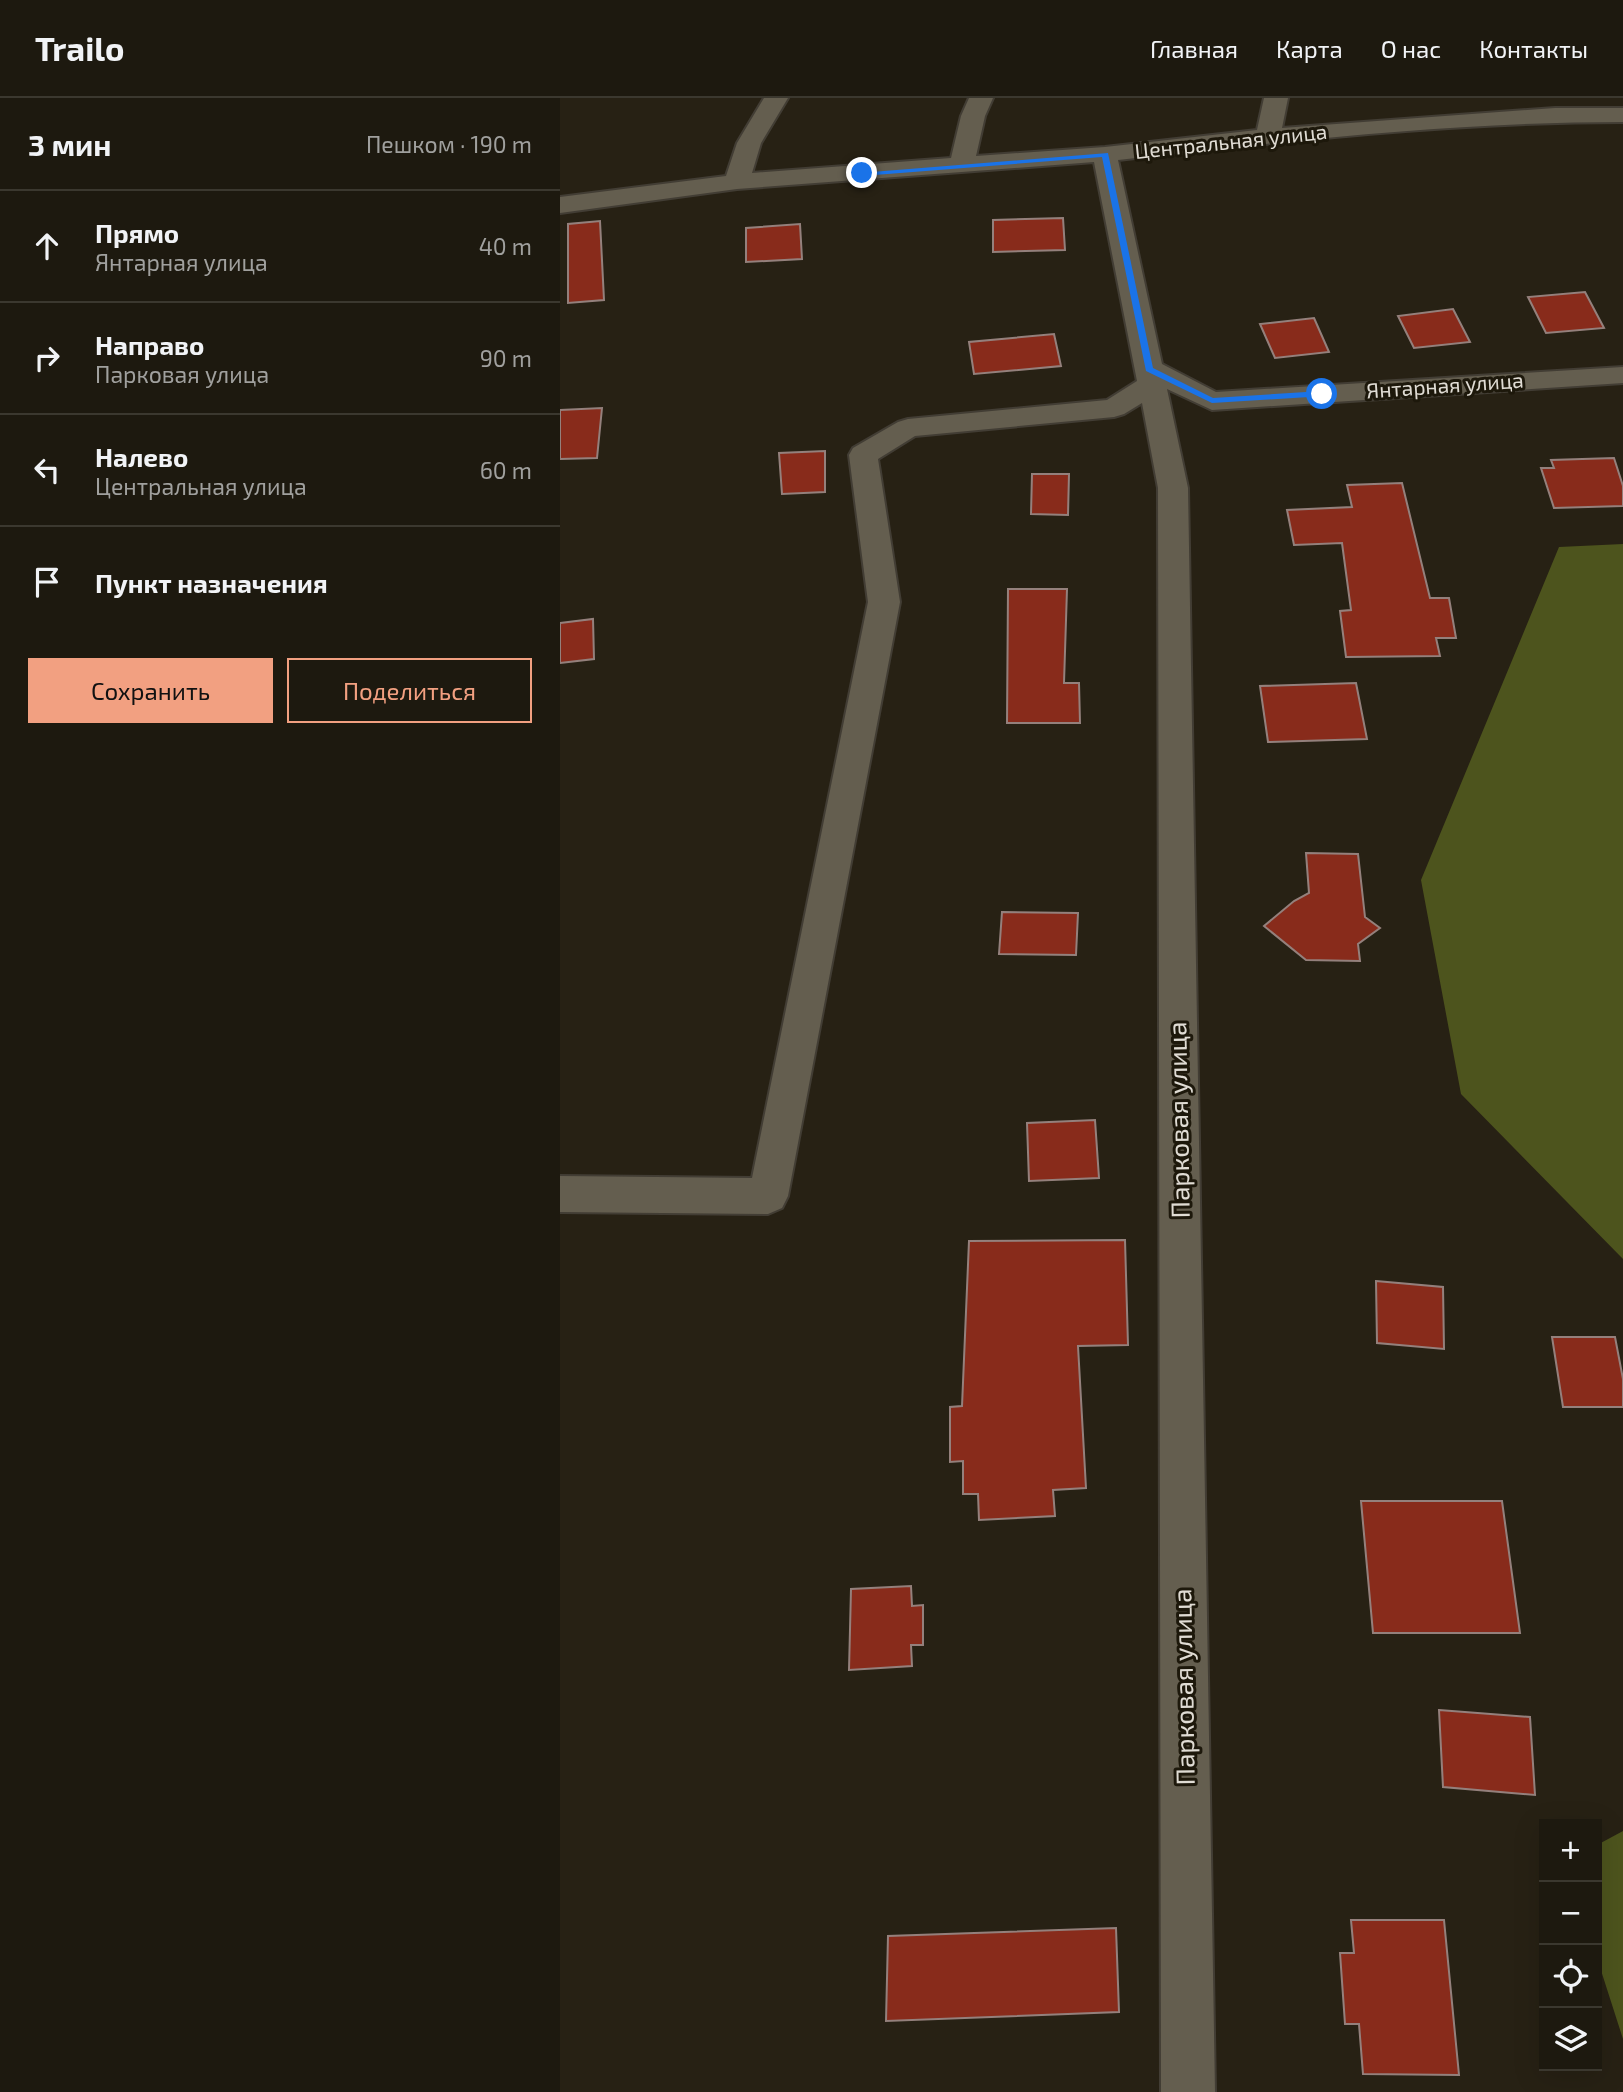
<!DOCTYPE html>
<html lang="ru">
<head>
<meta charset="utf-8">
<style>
	:root { --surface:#1d190f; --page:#252218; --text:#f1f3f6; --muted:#a0a09e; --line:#3b382f; --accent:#f2a081 }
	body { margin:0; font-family:"Exo 2",sans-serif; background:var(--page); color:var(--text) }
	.controls { position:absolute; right:21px; bottom:21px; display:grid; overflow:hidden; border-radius:0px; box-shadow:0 7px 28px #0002 }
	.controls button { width:63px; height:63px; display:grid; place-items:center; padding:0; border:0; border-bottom:2px solid var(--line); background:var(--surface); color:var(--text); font:35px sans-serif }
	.stop { position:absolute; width:21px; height:21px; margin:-16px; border:5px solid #1a73e8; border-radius:50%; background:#fff }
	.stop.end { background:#1a73e8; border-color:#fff; box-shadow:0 2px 7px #0008 }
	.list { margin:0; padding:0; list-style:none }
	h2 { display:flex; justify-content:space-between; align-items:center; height:91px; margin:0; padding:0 28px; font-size:30px }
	h2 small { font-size:23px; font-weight:400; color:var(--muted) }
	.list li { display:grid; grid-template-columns:46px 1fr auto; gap:21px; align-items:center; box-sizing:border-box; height:112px; padding:0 28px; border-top:2px solid var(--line) }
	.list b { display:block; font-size:26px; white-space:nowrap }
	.list p { margin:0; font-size:23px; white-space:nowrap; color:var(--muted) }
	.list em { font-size:23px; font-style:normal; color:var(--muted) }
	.actions { display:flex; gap:14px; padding:21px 28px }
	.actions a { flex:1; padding:16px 0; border:2px solid var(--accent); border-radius:0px; text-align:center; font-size:24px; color:var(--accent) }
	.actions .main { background:var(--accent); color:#111 }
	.icon { flex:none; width:38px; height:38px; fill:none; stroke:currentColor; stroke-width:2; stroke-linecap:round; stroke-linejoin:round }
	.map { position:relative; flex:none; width:1063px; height:1994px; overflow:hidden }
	header { display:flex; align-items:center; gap:42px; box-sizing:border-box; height:98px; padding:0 35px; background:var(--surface); border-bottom:2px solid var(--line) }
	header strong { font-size:33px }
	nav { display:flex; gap:38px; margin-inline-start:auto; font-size:24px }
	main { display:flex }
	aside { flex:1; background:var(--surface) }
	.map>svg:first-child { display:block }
</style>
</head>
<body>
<header>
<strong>Trailo</strong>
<nav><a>Главная</a><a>Карта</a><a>О нас</a><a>Контакты</a></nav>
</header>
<main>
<aside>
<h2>3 мин<small>Пешком · 190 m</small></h2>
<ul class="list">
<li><svg class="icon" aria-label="ahead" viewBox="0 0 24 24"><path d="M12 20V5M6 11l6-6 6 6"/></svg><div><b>Прямо</b><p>Янтарная улица</p></div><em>40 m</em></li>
<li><svg class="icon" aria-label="right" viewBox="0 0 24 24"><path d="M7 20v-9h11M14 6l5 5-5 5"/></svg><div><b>Направо</b><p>Парковая улица</p></div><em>90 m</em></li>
<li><svg class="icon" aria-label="left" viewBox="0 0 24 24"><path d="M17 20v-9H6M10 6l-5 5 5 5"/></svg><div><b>Налево</b><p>Центральная улица</p></div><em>60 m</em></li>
<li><svg class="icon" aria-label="arrive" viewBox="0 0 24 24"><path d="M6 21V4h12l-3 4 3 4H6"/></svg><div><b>Пункт назначения</b></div></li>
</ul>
<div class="actions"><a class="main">Сохранить</a><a>Поделиться</a></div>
</aside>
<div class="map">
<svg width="1063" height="1994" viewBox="0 0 1063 1994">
	<rect width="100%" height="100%" fill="#272114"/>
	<!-- forest -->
	<path fill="#4d541d" d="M1063,446V1161L901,996L861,782L999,449Z
		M1063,1733V1941L1037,1860V1747Z"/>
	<!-- building -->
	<path fill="#882b1b" stroke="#94807c" stroke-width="2" d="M503,120L505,152L433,154V122Z
		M40,123L44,202L8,205V126Z
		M240,126L242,161L186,164V130Z
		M1025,194L1044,230L986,235L968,199Z
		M893,211L910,244L854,250L838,218Z
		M754,220L769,254L715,260L700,226Z
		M494,236L501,268L414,276L409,244Z
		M42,310L37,360L0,361V312Z
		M265,353V394L222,396L219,355Z
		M1054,360L1063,388V408L994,410L981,370H994L991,362Z
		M472,376H509L508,417L471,416Z
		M842,385L870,500H889L896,540H876L880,558L786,559L780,513L791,512L782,445L734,447L727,412L792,409L787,387Z
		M448,491H507L504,585H519L520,625H447Z
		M33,521L34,561L0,565V525Z
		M796,585L807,641L708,644L700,588Z
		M746,755L798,756L805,819L820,830L798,846L800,863L746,862L704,828L734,803L749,795Z
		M442,814L518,815L516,857L439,856Z
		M535,1022L539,1080L469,1083L467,1025Z
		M565,1142L568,1247L518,1248L526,1390L493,1392L495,1418L419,1422L418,1396H403V1363L390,1364V1309L402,1308L409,1143Z
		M816,1183L883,1189L884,1251L817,1245Z
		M992,1239H1055L1063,1281V1309H1003Z
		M801,1403H942L960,1535H813Z
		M351,1488L352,1508L363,1507V1547H351L352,1568L289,1572L291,1491Z
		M879,1612L970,1619L975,1697L883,1689Z
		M791,1822H884L899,1977L803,1976L799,1926H785L780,1855H794Z
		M556,1830L559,1914L326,1923L328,1838Z"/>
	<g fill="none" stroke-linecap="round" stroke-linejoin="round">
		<!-- minor casing -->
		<g stroke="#423d34" stroke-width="4">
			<path id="minor" d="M204,0H228L201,45L192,75L391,60L401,18L409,0H433L425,18L416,58L545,49L697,32L704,0H728L722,30L995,10H1063V24C895,24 726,43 558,62L602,266L656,294L1063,269V285L652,312L607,291L628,390L655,1994H601L598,390L582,305L564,316L554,319L355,338L318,361L340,504L228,1098L222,1110L208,1116L0,1114V1078L192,1080L308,504L289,357L293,350L338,324L348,321L547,302L577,283L534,64L177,91L0,115V99L166,78L177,45Z"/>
		</g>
		<!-- minor -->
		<use href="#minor" fill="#645e4f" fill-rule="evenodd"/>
	</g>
	<!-- route -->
	<path fill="#1a73e8" d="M548,55L593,270L653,300L762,293L765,298L652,305L586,273L542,59L302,78L299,75Z"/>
	<g text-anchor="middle" stroke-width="6" stroke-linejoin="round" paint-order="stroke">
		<!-- far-street labels -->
		<g font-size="21" fill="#e0dcd4" stroke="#1d180b">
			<text transform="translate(671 44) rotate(-6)" y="7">Центральная улица</text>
			<text transform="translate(885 288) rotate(-4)" y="7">Янтарная улица</text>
		</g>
		<!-- street labels -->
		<g font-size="26" fill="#e0dcd4" stroke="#1d180b">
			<text transform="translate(619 1022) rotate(-91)" y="9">Парковая улица</text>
			<text transform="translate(624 1589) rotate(-91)" y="9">Парковая улица</text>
		</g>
	</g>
</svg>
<div class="controls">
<button>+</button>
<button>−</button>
<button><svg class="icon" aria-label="locate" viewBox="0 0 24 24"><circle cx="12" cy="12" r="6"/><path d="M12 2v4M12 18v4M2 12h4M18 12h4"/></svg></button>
<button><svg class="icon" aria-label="layers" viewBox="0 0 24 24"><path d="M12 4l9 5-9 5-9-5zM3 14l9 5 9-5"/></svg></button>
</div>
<div class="stop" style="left:762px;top:296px"></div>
<div class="stop end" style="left:302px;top:75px"></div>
</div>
</main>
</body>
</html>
